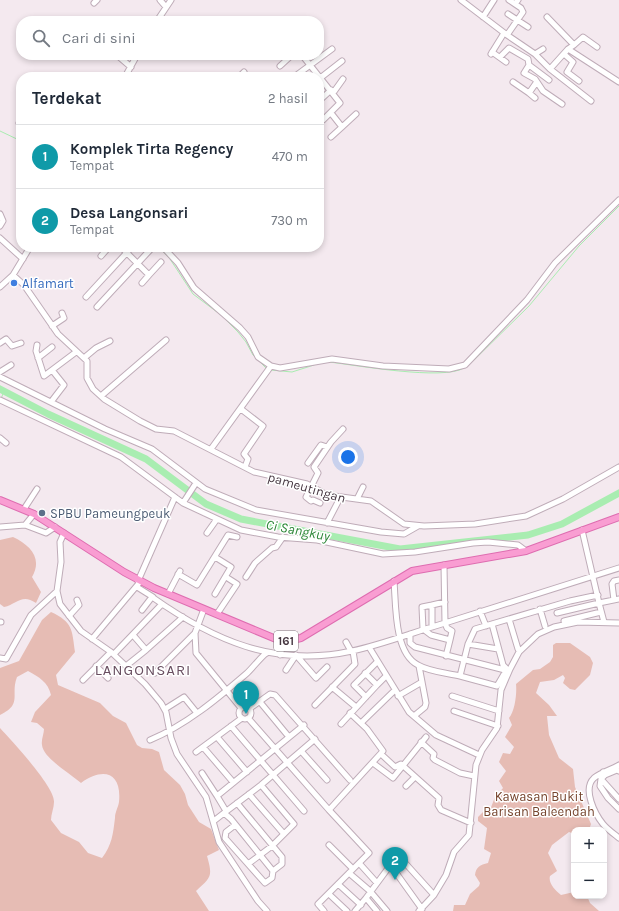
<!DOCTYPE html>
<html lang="id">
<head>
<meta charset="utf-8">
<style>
	:root { --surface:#fff; --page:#f2f2f3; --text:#1f2937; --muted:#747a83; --line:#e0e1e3; --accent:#1a73e8 }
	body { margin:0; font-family:Karla,sans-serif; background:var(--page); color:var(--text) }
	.controls { position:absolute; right:12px; bottom:12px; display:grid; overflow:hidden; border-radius:8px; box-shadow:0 2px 6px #0003 }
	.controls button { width:36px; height:36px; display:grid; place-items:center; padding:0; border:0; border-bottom:1px solid var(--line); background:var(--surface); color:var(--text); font:20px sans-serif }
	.you { position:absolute; left:348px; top:457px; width:14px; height:14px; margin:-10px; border:3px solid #fff; border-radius:50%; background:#1a73e8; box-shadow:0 0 0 6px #1a73e833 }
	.badge { display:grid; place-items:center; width:26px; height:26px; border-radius:50%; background:var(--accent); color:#fff; font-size:13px; font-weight:700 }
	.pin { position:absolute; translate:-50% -33px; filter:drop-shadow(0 1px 2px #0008) }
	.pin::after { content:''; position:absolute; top:21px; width:14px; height:12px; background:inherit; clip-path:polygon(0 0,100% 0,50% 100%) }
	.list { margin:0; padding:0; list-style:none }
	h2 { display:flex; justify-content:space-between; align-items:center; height:52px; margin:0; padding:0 16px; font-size:17px }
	h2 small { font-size:13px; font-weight:400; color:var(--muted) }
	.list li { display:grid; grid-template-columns:26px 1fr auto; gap:12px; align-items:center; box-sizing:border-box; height:64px; padding:0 16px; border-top:1px solid var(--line) }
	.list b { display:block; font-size:15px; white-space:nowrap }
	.list p { margin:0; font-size:13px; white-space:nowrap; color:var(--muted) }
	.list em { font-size:13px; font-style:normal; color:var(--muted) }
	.icon { flex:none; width:22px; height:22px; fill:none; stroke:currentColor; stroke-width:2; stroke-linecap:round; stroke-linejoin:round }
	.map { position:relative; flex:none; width:619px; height:911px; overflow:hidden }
	.search { position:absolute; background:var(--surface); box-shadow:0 2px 6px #0003; left:16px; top:16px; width:308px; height:44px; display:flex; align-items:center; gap:10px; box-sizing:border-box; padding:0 14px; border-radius:16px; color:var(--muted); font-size:15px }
	.panel { position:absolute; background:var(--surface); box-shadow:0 2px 6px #0003; left:16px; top:72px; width:308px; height:180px; border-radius:16px }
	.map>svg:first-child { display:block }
</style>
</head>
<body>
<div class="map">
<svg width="619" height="911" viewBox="0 0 619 911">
	<rect width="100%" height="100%" fill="#f4e9ef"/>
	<!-- green -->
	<path fill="#e6bcb4" d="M13,537C30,545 43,558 32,577L41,592L36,603C22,593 17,604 4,607L0,604V540Z
		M51,612C73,622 72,630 75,652L56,675L58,685L100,703L113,716L126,723L137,745L142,748L152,749L159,752L164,770L180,785L185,794L188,805L199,822L211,829L219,850L207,856C213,877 211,877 196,891L209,911H0V728C11,740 55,787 54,802C54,808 51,814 51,820L61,833L79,842L88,853L102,858C112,845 113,834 115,818C115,812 118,808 119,802C122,772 103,767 81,783C71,774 43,758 42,745C41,740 44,734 44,729L37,723L31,722L35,712L51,695C48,682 39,677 28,671L17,677C10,695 23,704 0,715V668L19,661L42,620Z
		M556,643H570L590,657L593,663L590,675L575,690L570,689L563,683L565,678L563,675L554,680L540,682L536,693L549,705L557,716H547L549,735L559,758L573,769L575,787L591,824L589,830H574V834L569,832L552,845L548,853L557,871L550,876C548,883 555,890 561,895L574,892V896H587L590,903L599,911H453L454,905H465L470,894L479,886L480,883L475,875C476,867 480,865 488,863L491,853L484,849L487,828L478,821V817L483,812L490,810L495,797L503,788L499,781L506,771L499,762L503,753L510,754L514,747L505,737L512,725L509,718C515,711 517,693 516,684L533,670L540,669L550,662L553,657V645Z"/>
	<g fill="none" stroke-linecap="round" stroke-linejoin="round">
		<!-- stream -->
		<path stroke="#a9edb1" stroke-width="1" d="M0,131L21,141
			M159,247L170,259L193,294L221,315L238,332L246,342L253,355L266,368
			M329,362C356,365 443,381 464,368
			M469,365L529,306L579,246L619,206
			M271,370L292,372L314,365
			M1,399L4,391"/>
		<!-- river -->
		<path stroke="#a9edb1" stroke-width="7" d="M0,389L48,414L146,459L206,504L241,519L400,549L528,535L562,524L619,493"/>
		<!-- minor casing -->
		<g stroke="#bfacb8" stroke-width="7">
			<path id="minor" d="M160,0L166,7
				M461,0L507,35L535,54L550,69L591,101
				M509,0L515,4
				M94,3L97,0
				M508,14L528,27
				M483,17L494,0
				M547,17L574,45L568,49
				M157,21L171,0
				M507,35L523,12L521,8L515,4L518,0
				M319,38L320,37
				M574,45L583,37L597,47
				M492,52L506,62
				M491,54L504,33
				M535,54L543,49
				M564,54L573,62L567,72L579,81
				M117,55L131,67
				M302,55L340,103L323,120L319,119
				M500,57L509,48L528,59L529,65L549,80
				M529,65L524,73L535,79L543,91L562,104
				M280,66L292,55
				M550,69L568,49L619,82
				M125,77L137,55
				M239,77L244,72
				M294,77L332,49
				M319,79L342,61
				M513,82L529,93L536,83
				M333,93L343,79
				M529,93L535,98
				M319,101L331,90
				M331,113L342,127L356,114
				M19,123L21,124
				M21,132V135
				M331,137L342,127
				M0,214L3,221L0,226
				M0,238L23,259
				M121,247L149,275L161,262
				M163,247L178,263L194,288L240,328L248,337L258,357L271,366L280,368L332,359L383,366L449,369L465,365L527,300L555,263L619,200
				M101,256L109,247
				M13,275L24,285L58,334L87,361V378L93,389L104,399L140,421L156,429L174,431L254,472L307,484L327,495L371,501L404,524L424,526L475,524L526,516L563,499L619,467
				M142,283L149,275
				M0,287L13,275L30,247
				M86,297L132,247
				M97,307L150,250
				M52,326L64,318L62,313
				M0,343L6,339L12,346L21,343
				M37,345L36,351L44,376L76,352
				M38,358L52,347
				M84,358L96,348L110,341
				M0,372L11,365
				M0,377L105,429L152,449L205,489L256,510L381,532L404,534L418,526
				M101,396L166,340
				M0,400L121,457L183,503L241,530L278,537L317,540L383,554L415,552L473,543L488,542L518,545L526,551
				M51,402L64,385L52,370
				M241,409L263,426L244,454L248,459L245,467
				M0,438L6,443
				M211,449L271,366
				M308,463L321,445L327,447
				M357,499L363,487
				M183,503L196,483
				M320,503L313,500L311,501L306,497L318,473L314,467L331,442L343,429
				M24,509L37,489
				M327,523L340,498
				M25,525L34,514
				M0,527L25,525L46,533L55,527
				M582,530L599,603L619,599
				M64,533L60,542L61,562L57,591L60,604L81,631L111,652L145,684L161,703L166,712L171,738L177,754L206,797L219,842L258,901L267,911
				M207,533L217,519
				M444,565L445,623L619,568
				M178,574L197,585L228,535L237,537
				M246,577L255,563L272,548L276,547L283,537
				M138,581L175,497
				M394,581C396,605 394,653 418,665C430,672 447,673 460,676L468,644L475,629L570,601L598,595
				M137,587L153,597
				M168,594L180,571
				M215,594L231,567L215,557
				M614,600L612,584L614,581L619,580
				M432,605L422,607L423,629L431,635L450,640L446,656
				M204,609L195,633L196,653L241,708
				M540,609L545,626
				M142,610L152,597C213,640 275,668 352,651C384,644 414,632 445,623L447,628L452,631L450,640
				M480,611L486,626
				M557,613L599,603L604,622
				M217,614L237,584L226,577
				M69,616L79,605L77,600
				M509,619L518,649
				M564,621L601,612
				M0,622H1
				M492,624L503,665L506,668
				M432,627V605L445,602
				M410,634V643L415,647L505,670
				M92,639L140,582
				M346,642L351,651
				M468,644L498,649
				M369,647L409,712L436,735L479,755
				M146,650L183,617
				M114,654L162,604
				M280,655L284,641
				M0,658L6,659L31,615L57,591
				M96,666L108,678
				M126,666L146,650L133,635
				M286,670L296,655L316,678L327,667
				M155,673L195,633
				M365,673L377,685L386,676
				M460,676L497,686L504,674
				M83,680L111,652
				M332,687L356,707
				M398,696L422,682
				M452,696L499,711
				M366,697L354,685L377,662
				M260,702L289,737
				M315,705L355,664L353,651
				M239 713a6 6 0 1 1 12 0a6 6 0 1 1-12 0Z
				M165,709L184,697L197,713
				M249,709L270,694L275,695L350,780
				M454,711L498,726
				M414,716L425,707L426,703L419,666
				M248,718L329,810
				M361,723L395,690
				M341,724L377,685
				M231,726L304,811
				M217,737L247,772
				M150,740C186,725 217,699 246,674C252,669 263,654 267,653
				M421,742L434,754L433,758L435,760L460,773L474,776
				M203,747L233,782
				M301,751L327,780
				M196,752L242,718
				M381,754L395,767L401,764L439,798L438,805L441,810L471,823
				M373,763L393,778L426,737
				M619,765C611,770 601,772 594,778C582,789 595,814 603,824C607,829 614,834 619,838
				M603,772L605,775L601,779L600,786L608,798L619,809
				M202,773L217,796L304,725
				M605,775L617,770L619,771
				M601,779L619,799
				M406,786L414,778
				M249,794L284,834
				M217,796L226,811
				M237,803L282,857V864L273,871
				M215,820L224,813
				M235,825L226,832L225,838L265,883L272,878L273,871L231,819L224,813L261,785L315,739
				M329,845L353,869
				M359,863L377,883
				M248,864L272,846L294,824L261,785
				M406,864L434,895
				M349,873L370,891L387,911
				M338,884L361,905
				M331,896L347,911
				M324,911L318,904L369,853L329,810L383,751L367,729L350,713
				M355,911L366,898
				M377,911L366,898L389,867L394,870L422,909
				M419,911L434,895L446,875L454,852L469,835L476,765L482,750L497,728L501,690L510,669L519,652L538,634L554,627L578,622L619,623"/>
		</g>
		<!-- major casing -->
		<g stroke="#de6db0" stroke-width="8">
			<path id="major" d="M0,500L34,514L124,572L154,588L276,639L288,641L301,638L412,571L526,551L619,517"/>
		</g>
		<!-- minor -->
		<use href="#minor" stroke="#fff" stroke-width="5"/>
		<!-- major -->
		<use href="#major" stroke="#f99dd2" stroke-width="6"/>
	</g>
	<!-- markers -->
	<circle fill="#3f7fe0" stroke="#fff" stroke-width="1.5" cx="14" cy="283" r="4"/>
	<circle fill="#5c6f8a" stroke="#fff" stroke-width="1.5" cx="42" cy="513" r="4"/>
	<g text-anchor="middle" stroke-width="3" stroke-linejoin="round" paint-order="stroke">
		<!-- shield labels -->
		<rect fill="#fff" stroke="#7e747b" stroke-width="1" x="274" y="631" width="24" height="20" rx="3"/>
		<g font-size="12" font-weight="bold" fill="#473842">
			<text x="286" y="645">161</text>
		</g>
		<!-- shop labels -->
		<g font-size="13" fill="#366cbe" stroke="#fff" text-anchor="start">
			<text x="22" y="288">Alfamart</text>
		</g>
		<!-- street labels -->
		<g font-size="13" fill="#473842" stroke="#fff">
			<text transform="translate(307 487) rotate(16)" y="5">pameutingan</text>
		</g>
		<!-- service labels -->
		<g font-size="13" fill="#4e5e75" stroke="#fff" text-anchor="start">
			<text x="50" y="518">SPBU Pameungpeuk</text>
		</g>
		<!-- park labels -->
		<g font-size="13" fill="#76452e" stroke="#fff">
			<text x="539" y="801">Kawasan Bukit<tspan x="539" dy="15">Barisan Baleendah</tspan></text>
		</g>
		<!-- water labels -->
		<g font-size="14" font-style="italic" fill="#2d8738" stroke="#fff">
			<text transform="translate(298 530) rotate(11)" y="5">Ci Sangkuy</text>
		</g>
		<!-- quarter labels -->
		<g font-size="15" letter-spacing="1" fill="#694f61" stroke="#fff">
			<text x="143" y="675">LANGONSARI</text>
		</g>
	</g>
</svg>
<div class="controls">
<button>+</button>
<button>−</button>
</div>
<div class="you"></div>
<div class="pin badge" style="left:246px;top:714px;background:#0f9aa8">1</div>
<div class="pin badge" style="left:395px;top:880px;background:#0f9aa8">2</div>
<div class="search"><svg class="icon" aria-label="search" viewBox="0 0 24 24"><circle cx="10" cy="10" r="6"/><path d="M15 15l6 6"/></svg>Cari di sini</div>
<section class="panel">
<h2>Terdekat<small>2 hasil</small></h2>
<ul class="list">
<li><span class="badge" style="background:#0f9aa8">1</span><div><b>Komplek Tirta Regency</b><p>Tempat</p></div><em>470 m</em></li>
<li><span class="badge" style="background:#0f9aa8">2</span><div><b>Desa Langonsari</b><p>Tempat</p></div><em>730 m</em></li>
</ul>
</section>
</div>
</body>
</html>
